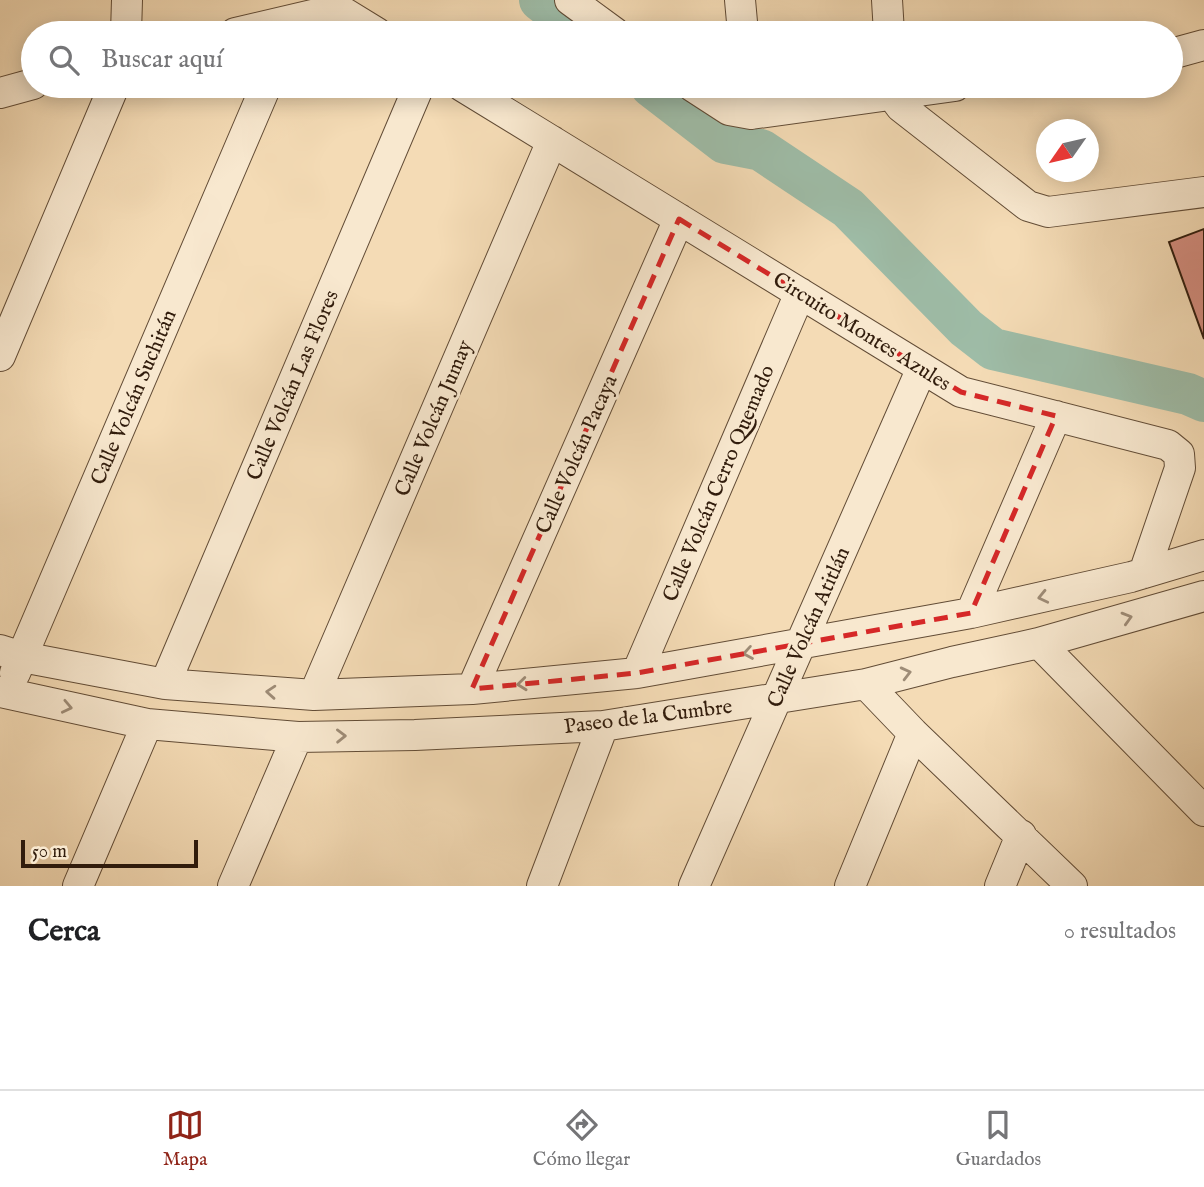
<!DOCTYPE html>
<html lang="es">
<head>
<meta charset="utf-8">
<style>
	:root { --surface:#fff; --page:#f2f2f2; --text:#202124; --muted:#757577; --line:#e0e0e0; --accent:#8f2418 }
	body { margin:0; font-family:"IM FELL English",serif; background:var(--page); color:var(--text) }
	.compass { position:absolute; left:1036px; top:119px; width:63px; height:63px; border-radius:50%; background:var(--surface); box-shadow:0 4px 18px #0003; rotate:236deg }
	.scale { position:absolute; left:21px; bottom:18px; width:177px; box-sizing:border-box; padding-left:7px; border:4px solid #311c0c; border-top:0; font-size:19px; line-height:24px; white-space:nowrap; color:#311c0c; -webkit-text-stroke:5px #f8e8cf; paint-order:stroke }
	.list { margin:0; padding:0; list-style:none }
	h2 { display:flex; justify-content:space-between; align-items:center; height:91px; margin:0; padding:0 28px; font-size:30px }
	h2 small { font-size:23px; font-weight:400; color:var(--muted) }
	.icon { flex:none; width:38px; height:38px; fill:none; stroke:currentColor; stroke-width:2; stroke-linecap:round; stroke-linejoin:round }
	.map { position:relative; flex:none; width:1204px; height:886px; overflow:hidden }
	.search { position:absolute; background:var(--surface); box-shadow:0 4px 18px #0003; left:21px; right:21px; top:21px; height:77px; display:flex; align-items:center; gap:18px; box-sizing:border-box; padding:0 24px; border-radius:38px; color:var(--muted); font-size:26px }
	.sheet { height:203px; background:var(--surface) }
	nav { display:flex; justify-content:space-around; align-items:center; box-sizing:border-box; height:98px; border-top:2px solid var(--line); background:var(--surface); font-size:19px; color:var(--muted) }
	nav a { display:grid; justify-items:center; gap:4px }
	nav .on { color:var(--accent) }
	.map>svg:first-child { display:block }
</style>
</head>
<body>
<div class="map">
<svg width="1204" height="886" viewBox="0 0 1204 886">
	<rect width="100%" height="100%" fill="#f4dbb5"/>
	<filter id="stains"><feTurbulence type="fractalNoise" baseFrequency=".00286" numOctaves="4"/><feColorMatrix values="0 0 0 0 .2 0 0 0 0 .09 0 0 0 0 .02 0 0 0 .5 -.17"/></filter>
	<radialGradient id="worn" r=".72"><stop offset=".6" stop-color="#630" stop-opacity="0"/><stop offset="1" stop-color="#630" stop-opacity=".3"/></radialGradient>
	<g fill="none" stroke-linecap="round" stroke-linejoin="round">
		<!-- river -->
		<path stroke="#9ebca7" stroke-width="42" d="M540,0L583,33
			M651,86L725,143L761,150L848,208L966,328L993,349L1188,394L1204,401"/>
	</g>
	<!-- building -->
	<path fill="#d38c7e" stroke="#311c0c" stroke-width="2" d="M1204,229V339L1169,242Z"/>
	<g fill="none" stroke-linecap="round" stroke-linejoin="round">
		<!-- minor casing -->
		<g stroke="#624c36" stroke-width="32">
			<path id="minor" d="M570,0L615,33
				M740,0L743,33
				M887,0L889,33
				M126,33L127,0
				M235,33L338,9L377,33
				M1171,54L1204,45
				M462,86L961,392L1168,445L1179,454L1180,468L1144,573
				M692,86L729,110L751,114L955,86
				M748,86L751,114
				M892,86V95L901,107L1028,206L1048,212L1204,192
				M0,93L33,84
				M0,356L114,86
				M971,613L1056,416
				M1039,643L1204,811
				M0,650L22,657L165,684L314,695L472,689L637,673L971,613L1131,577L1204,555
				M15,673L266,86
				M637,673L800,293
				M165,684L419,86
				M866,684L913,733L1072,886
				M472,689L679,219
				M0,692L147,724L298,737L415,735L603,726L866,684L952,662L1039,643L1204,596
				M314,695L552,141
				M78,886L147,724
				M233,886L297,737
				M542,886L603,726
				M694,886L922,368
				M850,886L913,733
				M1000,886L1021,835"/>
		</g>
		<!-- minor -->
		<use href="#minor" stroke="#f8e8cf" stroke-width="30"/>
	</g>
	<!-- one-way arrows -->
	<defs><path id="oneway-chevron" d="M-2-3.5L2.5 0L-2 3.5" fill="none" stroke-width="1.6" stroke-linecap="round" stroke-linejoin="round" transform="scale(1.75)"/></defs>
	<g stroke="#9e8c77">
		<use href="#oneway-chevron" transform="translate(1043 597) rotate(167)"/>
		<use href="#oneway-chevron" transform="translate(1127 618) rotate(-16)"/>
		<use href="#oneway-chevron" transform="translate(748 653) rotate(170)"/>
		<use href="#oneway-chevron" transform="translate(906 673) rotate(-14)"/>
		<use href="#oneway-chevron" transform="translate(522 684) rotate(174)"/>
		<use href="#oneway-chevron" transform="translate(271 692) rotate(-176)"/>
		<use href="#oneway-chevron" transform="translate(67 707) rotate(12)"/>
		<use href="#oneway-chevron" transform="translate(341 736) rotate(-1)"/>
	</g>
	<!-- marked area -->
	<path fill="none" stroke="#d62828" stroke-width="5" stroke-dasharray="14 9" stroke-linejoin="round" d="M679,219L961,392L1056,416L971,613L637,673L472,689Z"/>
	<g text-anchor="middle" stroke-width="6" stroke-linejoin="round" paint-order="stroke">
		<!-- street labels -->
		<g font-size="21" fill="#311c0c" stroke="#f8e8cf">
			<text transform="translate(862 331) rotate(32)" y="7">Circuito Montes Azules</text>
			<text transform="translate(292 385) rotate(-67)" y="7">Calle Volcán Las Flores</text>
			<text transform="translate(133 397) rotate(-67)" y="7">Calle Volcán Suchitán</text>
			<text transform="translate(433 418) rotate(-67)" y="7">Calle Volcán Jumay</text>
			<text transform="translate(576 454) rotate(-66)" y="7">Calle Volcán Pacaya</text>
			<text transform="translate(718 483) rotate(-67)" y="7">Calle Volcán Cerro Quemado</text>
			<text transform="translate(808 627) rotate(-66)" y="7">Calle Volcán Atitlán</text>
			<text transform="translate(648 716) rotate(-7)" y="7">Paseo de la Cumbre</text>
		</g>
	</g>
	<rect width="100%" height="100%" filter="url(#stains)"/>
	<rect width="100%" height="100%" fill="url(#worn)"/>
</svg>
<svg class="compass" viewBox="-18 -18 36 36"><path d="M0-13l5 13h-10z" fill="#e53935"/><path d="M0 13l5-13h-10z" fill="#757577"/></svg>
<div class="scale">50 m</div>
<div class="search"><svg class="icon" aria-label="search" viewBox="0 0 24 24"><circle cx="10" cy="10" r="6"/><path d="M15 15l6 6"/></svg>Buscar aquí</div>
</div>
<section class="sheet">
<h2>Cerca<small>0 resultados</small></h2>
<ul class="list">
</ul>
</section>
<nav>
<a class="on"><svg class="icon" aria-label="map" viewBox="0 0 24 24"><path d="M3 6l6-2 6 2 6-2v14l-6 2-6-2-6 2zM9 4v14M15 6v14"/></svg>Mapa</a>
<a><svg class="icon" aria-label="directions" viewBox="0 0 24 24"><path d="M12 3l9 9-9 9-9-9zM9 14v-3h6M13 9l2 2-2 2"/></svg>Cómo llegar</a>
<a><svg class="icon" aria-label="saved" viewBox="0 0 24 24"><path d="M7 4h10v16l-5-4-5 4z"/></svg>Guardados</a>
</nav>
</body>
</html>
